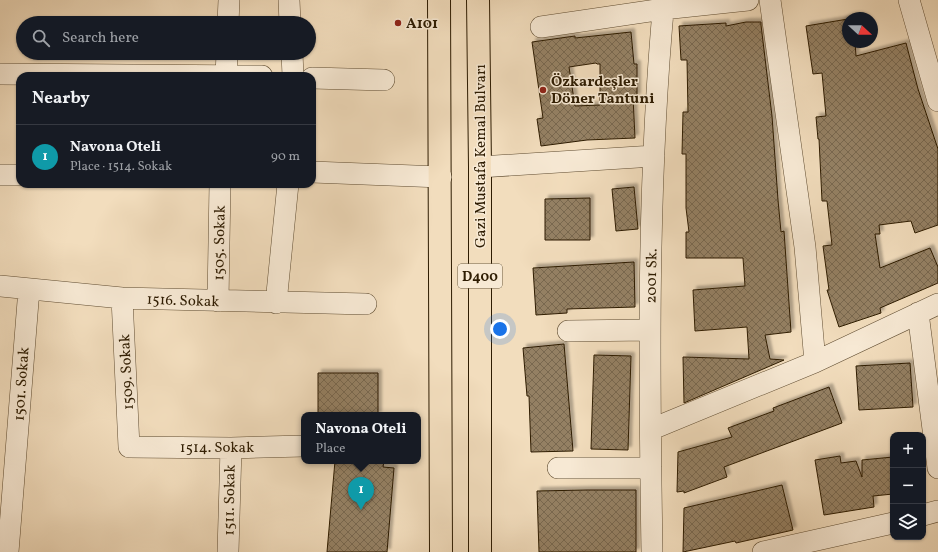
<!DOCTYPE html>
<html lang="en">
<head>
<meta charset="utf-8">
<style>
	:root { --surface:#171b24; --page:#242831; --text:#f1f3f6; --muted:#9ea1a6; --line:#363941; --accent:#c59692 }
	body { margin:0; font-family:Vollkorn,serif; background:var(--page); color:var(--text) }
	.controls { position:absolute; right:12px; bottom:12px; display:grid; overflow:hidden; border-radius:8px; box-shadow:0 1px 3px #0004 }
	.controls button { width:36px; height:36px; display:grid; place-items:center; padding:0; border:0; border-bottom:1px solid var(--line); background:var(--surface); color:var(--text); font:20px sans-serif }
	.compass { position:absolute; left:842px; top:12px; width:36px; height:36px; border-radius:50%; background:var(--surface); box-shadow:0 1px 3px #0004; rotate:111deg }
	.you { position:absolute; left:500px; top:329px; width:14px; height:14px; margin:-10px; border:3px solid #fff; border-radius:50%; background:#1a73e8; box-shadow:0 0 0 6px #1a73e833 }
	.badge { display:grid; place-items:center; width:26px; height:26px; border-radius:50%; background:var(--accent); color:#fff; font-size:13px; font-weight:700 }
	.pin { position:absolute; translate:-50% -33px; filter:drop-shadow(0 1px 2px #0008) }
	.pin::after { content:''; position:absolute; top:21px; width:14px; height:12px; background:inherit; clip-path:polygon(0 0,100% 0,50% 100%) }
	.popup { position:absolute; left:301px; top:412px; width:120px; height:52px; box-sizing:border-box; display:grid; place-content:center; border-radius:8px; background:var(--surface); filter:drop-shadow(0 1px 3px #0005); font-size:13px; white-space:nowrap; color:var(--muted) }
	.popup b { font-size:15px; color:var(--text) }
	.popup::after { content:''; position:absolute; left:50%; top:100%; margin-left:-8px; border:8px solid transparent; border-top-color:var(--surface) }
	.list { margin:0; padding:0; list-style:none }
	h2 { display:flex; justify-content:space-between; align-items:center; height:52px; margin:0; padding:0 16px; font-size:17px }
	h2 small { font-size:13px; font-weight:400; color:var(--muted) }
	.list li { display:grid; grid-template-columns:26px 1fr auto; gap:12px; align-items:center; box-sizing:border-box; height:64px; padding:0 16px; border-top:1px solid var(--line) }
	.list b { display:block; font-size:15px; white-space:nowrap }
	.list p { margin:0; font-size:13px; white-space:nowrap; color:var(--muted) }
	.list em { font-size:13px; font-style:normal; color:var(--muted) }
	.icon { flex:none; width:22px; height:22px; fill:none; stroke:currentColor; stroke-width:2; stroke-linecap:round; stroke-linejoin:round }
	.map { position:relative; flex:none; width:938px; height:552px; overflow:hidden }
	.search { position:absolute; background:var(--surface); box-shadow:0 1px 3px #0004; left:16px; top:16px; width:300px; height:44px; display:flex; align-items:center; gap:10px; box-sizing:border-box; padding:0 14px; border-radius:22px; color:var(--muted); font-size:15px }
	.panel { position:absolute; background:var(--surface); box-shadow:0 1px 3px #0004; left:16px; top:72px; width:300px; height:116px; border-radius:12px }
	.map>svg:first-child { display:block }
</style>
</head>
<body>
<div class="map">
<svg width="938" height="552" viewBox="0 0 938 552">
	<defs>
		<pattern id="building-cross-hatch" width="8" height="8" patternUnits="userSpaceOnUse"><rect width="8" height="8" fill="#948063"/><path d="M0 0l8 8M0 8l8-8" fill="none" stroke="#79684f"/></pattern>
		<filter id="shadow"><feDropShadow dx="3.5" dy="-3.5" stdDeviation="1" flood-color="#0004"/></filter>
	</defs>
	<rect width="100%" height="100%" fill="#f2ddbd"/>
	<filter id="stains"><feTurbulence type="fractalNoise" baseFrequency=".005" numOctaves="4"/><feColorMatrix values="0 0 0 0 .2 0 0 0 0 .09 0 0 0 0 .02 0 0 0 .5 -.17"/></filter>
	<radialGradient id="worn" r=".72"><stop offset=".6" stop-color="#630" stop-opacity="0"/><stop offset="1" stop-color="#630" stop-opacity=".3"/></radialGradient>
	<!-- building -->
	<path fill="url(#building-cross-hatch)" stroke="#2e1c02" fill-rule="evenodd" filter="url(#shadow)" d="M848,19V42H855L856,56L906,43L918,89L938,149V225L915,233L911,221L879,225L880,234H875L880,268L930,248L938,267V283L880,308L881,313L839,327L827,290H829L823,246L832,245L827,201H822L819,139H818L816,117L826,116L822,73L813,74L806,26Z
		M746,22H761V25L772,116L778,200L781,232L784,231L791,332L765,335L770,359L784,360L684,403L683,357L749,359L747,327L695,331L693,290L745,286L743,258H686V232H689L686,208V154H682L683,112H688L687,60H681L679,26L726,23V26Z
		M631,32L634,64H637V97H633L635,138L587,140L541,146L537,119L543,118L532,42L575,36V38ZM596,63L597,64H600V105L575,106L569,67Z
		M634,187L638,229L616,231L612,189Z
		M590,198V240H545V199Z
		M634,262L635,307L567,309V313L536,315L533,268Z
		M564,344L573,451L531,452L529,396H527L523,348Z
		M594,355L631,356L628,450L591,449Z
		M910,363L913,407L859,410L856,366Z
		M318,373H378V415H318Z
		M829,387L842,423L724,467L727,477L684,493V491L677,492L678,452L732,437L728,428L774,411L773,408Z
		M840,456L841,463L856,461L862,477V460L893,457V494L873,496L874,507L824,515L815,460Z
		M335,461H384L383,467L394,468L387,552H327Z
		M782,485L793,530L736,543L735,541L683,552L684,508Z
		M587,490H636V552H539L537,491Z"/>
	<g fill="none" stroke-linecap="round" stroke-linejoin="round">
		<!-- minor casing -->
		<g stroke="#5f4c31" stroke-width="22">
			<path id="minor" d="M289,0L290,23
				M770,0L805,247L815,362
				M909,0L938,101
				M228,23L229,0
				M541,27L663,9L748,0
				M292,53L293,76
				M0,74L262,76
				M226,76L227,53
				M312,78L384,80
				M480,167L654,156
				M312,172L441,177
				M0,175H20
				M0,286L122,298L366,304
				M122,298L129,447L231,448L304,446
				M218,301L220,184
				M276,303L288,184
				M918,313L938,468
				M568,331L649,330
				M652,429L815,362L938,304
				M558,468H651
				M923,515L938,511
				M8,552L29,289
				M228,552L231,448
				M652,552C649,368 647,183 664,0
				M763,552L893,523"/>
		</g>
		<!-- highway casing -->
		<g stroke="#2e1c02" stroke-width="24">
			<path id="highway" d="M439,0L441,552
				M478,0L480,167V552"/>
		</g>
		<!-- minor -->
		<use href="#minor" stroke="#f7e9d4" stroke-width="21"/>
		<!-- highway -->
		<use href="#highway" stroke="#f2ddbd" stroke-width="22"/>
	</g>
	<!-- markers -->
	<g fill="#8f2418" stroke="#f7e9d4" stroke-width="1.5">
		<circle cx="398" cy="23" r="4"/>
		<circle cx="543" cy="90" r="4"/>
	</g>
	<g text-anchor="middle" stroke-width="3" stroke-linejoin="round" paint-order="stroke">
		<!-- shield labels -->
		<rect fill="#f7e9d4" stroke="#6a5a41" stroke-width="1" x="458" y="264" width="44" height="24" rx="3"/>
		<g font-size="14" font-weight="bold" fill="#2e1c02">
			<text x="480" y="281">D400</text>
		</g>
		<!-- poi labels -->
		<g font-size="15" font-weight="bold" fill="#2e1c02" stroke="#f7e9d4" text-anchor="start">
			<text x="406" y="28">A101</text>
			<text x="551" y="86">Özkardeşler<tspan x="551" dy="17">Döner Tantuni</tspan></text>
		</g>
		<!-- street labels -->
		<g font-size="15" fill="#2e1c02" stroke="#f7e9d4">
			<text transform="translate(480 156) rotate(-90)" y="5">Gazi Mustafa Kemal Bulvarı</text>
			<text transform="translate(219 243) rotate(-89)" y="5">1505. Sokak</text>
			<text transform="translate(651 276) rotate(-89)" y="5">2001 Sk.</text>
			<text transform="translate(183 300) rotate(2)" y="5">1516. Sokak</text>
			<text transform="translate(126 372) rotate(-93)" y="5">1509. Sokak</text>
			<text transform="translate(21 384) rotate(-86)" y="5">1501. Sokak</text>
			<text x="217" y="452">1514. Sokak</text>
			<text transform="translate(229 500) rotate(-89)" y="5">1511. Sokak</text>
		</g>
	</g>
	<rect width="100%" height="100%" filter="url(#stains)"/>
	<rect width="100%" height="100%" fill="url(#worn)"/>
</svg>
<div class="controls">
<button>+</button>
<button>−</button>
<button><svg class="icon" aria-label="layers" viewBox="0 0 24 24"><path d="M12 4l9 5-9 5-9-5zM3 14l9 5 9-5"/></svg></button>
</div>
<svg class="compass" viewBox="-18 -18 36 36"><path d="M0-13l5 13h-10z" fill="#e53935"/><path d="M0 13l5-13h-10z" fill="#9ea1a6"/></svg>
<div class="you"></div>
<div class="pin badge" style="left:361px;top:510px;background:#0f9aa8">1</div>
<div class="popup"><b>Navona Oteli</b>Place</div>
<div class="search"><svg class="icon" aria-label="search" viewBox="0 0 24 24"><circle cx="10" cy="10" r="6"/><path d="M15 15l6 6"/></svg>Search here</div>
<section class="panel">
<h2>Nearby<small></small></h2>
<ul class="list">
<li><span class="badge" style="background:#0f9aa8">1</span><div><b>Navona Oteli</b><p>Place · 1514. Sokak</p></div><em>90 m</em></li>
</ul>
</section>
</div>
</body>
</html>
